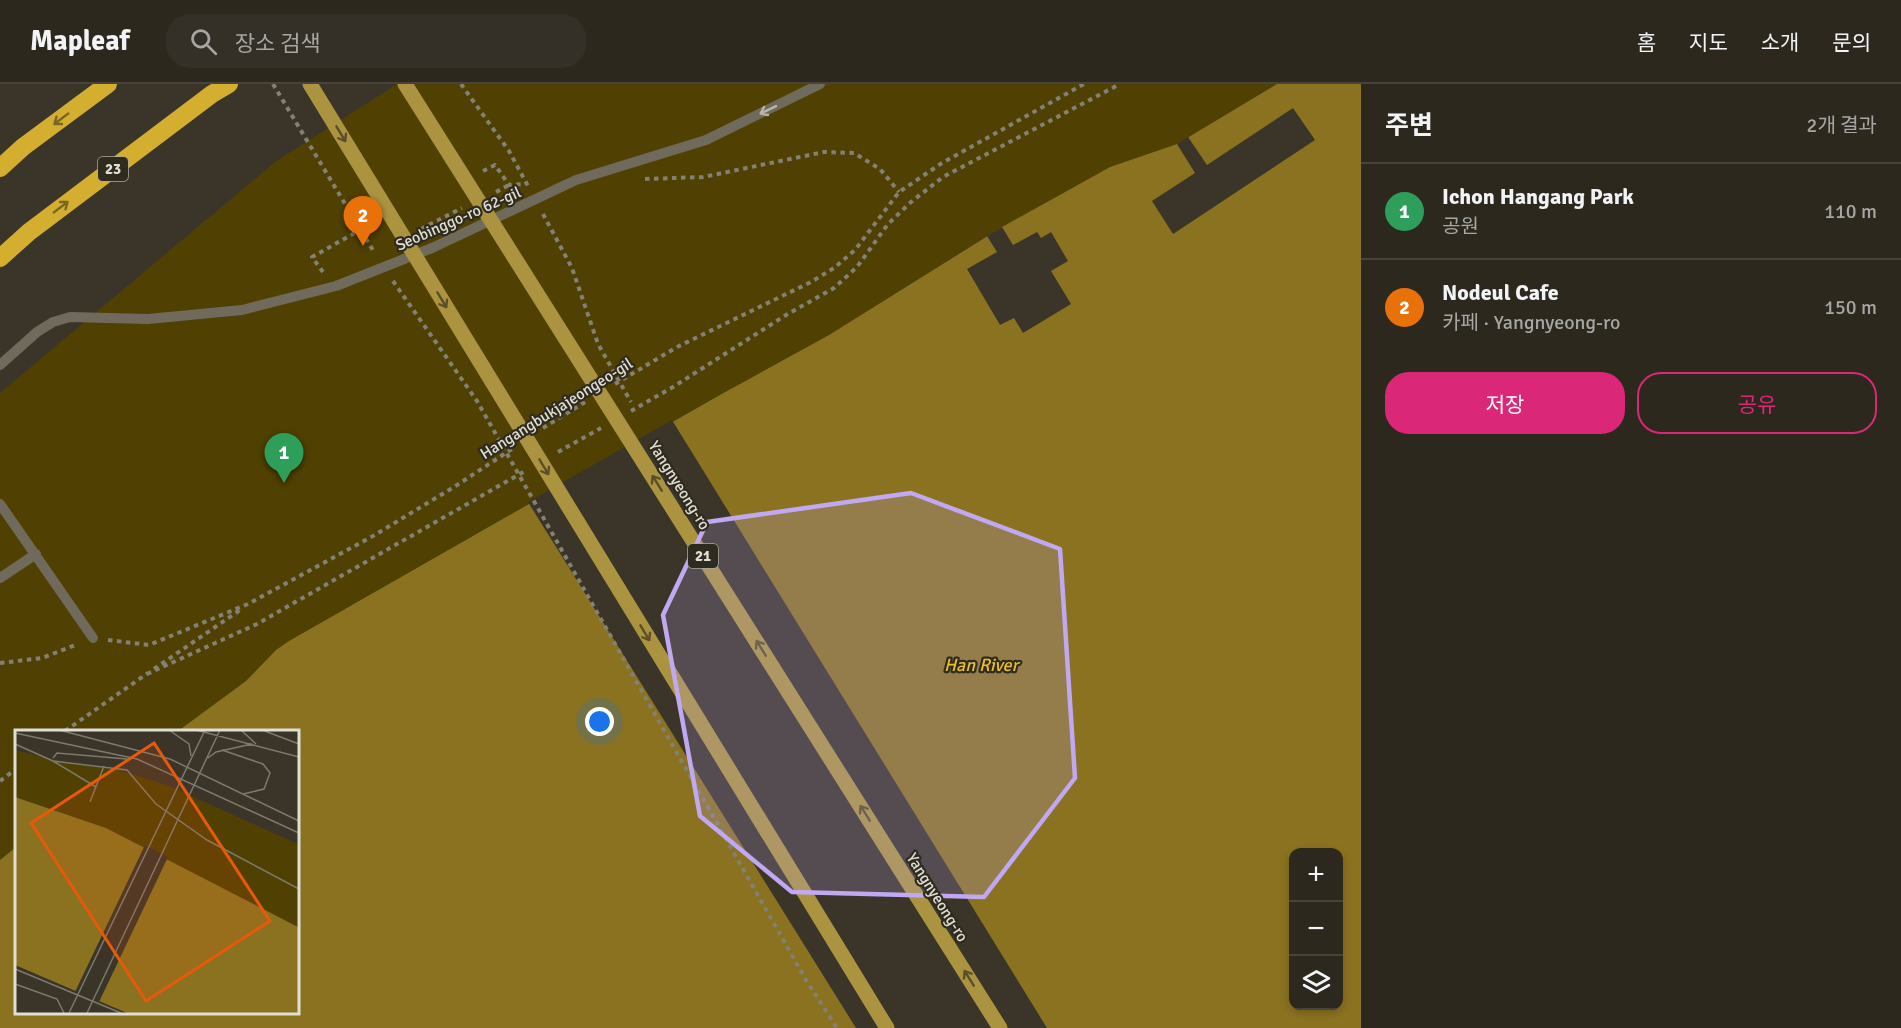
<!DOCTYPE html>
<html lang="ko">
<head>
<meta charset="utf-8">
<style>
	:root { --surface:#2c281e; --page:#343027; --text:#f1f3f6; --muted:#a6a6a4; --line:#48443c; --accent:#db2777 }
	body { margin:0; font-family:Signika,"Noto Sans KR",sans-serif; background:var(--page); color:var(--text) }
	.controls { position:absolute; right:18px; bottom:18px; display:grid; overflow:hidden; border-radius:12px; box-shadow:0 3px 9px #0003 }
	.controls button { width:54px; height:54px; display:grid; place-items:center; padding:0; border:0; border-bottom:2px solid var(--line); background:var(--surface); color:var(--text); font:30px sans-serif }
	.you { position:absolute; left:600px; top:638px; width:21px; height:21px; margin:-15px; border:4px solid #fff; border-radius:50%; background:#1a73e8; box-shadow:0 0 0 9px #1a73e833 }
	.badge { display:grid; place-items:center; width:39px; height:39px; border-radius:50%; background:var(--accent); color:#fff; font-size:20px; font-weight:700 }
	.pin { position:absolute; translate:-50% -50px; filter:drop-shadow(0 2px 3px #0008) }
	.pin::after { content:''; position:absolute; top:32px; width:21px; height:18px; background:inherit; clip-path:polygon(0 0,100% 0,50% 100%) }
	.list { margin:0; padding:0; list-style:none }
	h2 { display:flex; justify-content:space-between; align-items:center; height:78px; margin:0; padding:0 24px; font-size:26px }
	h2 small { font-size:20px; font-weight:400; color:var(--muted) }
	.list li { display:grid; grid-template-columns:39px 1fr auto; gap:18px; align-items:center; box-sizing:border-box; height:96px; padding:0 24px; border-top:2px solid var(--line) }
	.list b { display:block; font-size:22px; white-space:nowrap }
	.list p { margin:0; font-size:20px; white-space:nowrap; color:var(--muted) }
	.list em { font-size:20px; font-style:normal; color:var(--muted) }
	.actions { display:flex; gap:12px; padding:18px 24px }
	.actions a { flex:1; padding:14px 0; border:2px solid var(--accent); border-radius:24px; text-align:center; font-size:21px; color:var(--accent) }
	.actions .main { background:var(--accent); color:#fff }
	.icon { flex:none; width:33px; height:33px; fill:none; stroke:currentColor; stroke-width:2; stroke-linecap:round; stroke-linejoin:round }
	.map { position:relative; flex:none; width:1361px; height:944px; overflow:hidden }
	header { display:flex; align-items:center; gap:36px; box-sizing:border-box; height:84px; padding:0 30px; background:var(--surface); border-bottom:2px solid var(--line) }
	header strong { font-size:28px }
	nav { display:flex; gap:33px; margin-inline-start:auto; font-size:21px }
	.search { width:420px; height:54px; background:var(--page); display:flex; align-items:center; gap:15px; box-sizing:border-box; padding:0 21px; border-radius:24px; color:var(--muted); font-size:22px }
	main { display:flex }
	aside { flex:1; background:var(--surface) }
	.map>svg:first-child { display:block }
</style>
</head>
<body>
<header>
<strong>Mapleaf</strong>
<div class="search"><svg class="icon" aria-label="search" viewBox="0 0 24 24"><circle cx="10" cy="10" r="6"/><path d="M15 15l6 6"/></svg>장소 검색</div>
<nav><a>홈</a><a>지도</a><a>소개</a><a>문의</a></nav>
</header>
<main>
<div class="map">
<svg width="1361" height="944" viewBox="0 0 1361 944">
	<rect width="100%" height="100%" fill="#3a3528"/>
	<!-- green -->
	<path fill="#504002" d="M397,0H1277L1177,60L1110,83L987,152L829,251L718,312L289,557L276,566L246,597L178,647H16V763L0,776V309L275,78Z"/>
	<!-- water -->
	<path fill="#8a7220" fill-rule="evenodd" d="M1277,0H1361V944H0V776L16,763V928H297V647H178L246,597L276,566L289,557L718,312L829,251L1002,143L1110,83L1177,60ZM1294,768H1338V922H1294Z"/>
	<!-- pier -->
	<path fill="#3a3528" d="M1293,24L1315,56L1173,150L1152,117L1195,89L1177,60L1188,53L1207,81Z
		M1002,143L1013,161L1037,148L1041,154L1051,148L1068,177L1051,187L1071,220L1023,249L1014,234L1000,241L967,185L997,168L987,152Z
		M672,336L1047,944H856L528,418Z"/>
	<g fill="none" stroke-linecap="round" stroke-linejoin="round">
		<!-- path -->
		<path stroke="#838074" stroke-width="4" stroke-dasharray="4.5 4.5" stroke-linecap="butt" d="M273,0L374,168
			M461,0L509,67L528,102
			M483,87L495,81L509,101L524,100
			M645,95L703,93L824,68L854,69L880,85L899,108
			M496,108L509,101
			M543,130L572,184L598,260L631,318
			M421,145L462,124
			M323,188L312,173L360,146
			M393,197L477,317L806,896L837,944
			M615,300L677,263L811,198L834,184L855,166L899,108L942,79L1084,0
			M631,327L673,303L786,231L834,204L857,183L888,140L911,118L943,93L1120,0
			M543,344L585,318
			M558,368L601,344
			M108,556L149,561L248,520L373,452L454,403L512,365
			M0,579L42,574L78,560
			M154,585L240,526
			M147,590L257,540L525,387
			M65,647L148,589
			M0,697L16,685"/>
		<!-- lane -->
		<path stroke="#6f6a5b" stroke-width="10" d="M0,281L37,248L53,238L70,233L148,235L242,226L336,202L432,164L576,96L706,56L820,0
			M0,420L93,554
			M0,494L36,470"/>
		<!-- primary -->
		<path stroke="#ac9340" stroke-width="15" d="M310,0L887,944
			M405,0L1000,944"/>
		<!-- highway -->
		<path stroke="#d4ae2e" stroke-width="18" d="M0,84L23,63L108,0
			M0,174L29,148L212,10L229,0"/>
	</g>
	<!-- one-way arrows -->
	<defs><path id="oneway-shaft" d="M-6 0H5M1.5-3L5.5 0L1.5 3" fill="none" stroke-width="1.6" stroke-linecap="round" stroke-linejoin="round" transform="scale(1.5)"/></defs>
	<use stroke="#b8b5aa" href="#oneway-shaft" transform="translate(768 26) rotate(154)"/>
	<g stroke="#796625">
		<use href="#oneway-shaft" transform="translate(61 35) rotate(143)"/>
		<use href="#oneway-shaft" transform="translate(61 123) rotate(-37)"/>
	</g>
	<g stroke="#5b4f2a">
		<use href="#oneway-shaft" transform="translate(341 50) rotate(59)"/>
		<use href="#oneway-shaft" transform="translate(442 216) rotate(59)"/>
		<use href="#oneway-shaft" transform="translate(544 383) rotate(59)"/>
		<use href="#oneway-shaft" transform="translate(657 399) rotate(-122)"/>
		<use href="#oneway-shaft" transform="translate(645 549) rotate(59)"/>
		<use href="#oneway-shaft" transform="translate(761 564) rotate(-122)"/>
		<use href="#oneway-shaft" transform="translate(865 729) rotate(-122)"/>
		<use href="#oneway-shaft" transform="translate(969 894) rotate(-122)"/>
	</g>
	<!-- marked area -->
	<path fill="#c0a8f3" fill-opacity="0.2" stroke="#c0a8f3" stroke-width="4.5" stroke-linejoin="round" d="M911,409L1060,465L1075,694L984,813L792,808L700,732L663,531L707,438Z"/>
	<g text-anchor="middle" stroke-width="4.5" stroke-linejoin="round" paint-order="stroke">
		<!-- shield labels -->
		<g fill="#2f2b1e" stroke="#aba89e" stroke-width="1.5">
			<rect x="98" y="73" width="30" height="24" rx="4.5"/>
			<rect x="688" y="460" width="30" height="24" rx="4.5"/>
		</g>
		<g font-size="15" font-weight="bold" fill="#e0ded5">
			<text x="113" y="90">23</text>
			<text x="703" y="477">21</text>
		</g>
		<!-- street labels -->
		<g font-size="16" fill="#e0ded5" stroke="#2f2b1e">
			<text transform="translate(458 134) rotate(-24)" y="6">Seobinggo-ro 62-gil</text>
			<text transform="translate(556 324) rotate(-32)" y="6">Hangangbukjajeongeo-gil</text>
			<text transform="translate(680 401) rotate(58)" y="6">Yangnyeong-ro</text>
			<text transform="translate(938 813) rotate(58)" y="6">Yangnyeong-ro</text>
		</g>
		<!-- water labels -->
		<g font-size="18" font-style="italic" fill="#e8be29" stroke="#2f2b1e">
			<text x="981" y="587">Han River</text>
		</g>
	</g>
	<!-- overview -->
	<g transform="translate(15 646)">
		<rect width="284" height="284" fill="#3a3528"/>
		<path d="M0,20L57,34L99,39L152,55L283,114V197L91,98L0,67Z" fill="#504002"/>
		<path d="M0,67L91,98L283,197V283H112L0,235Z" fill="#8a7220"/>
		<path d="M130,115L153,127L84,272L60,262Z" fill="#3a3528"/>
		<path fill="none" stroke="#7c796d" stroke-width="1.5" d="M44,0L155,29L284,91M154,0L174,14L176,26M181,0L284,27M226,0L241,14M247,0L284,14M0,3L122,29L284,103M0,14L38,31M207,20L248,34L255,43L249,59L228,64M38,28L42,23L112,29M193,28L201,22L237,14M38,31L112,40L141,74L192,110L284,159M38,31L81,57M75,72L89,36M0,239L106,283M0,254L42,269L49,283M54,283L190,0M72,283L205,0"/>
		<path fill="#e8590c" fill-opacity="0.15" stroke="#e8590c" stroke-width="3" d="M139,13L255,191L131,271L16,93Z"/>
		<rect width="284" height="284" fill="none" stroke="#e0ded5" stroke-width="3"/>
	</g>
</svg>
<div class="controls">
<button>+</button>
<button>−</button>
<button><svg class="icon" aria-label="layers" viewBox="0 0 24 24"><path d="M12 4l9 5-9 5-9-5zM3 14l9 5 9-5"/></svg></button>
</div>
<div class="you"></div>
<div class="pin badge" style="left:284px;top:399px;background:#2e9e5b">1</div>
<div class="pin badge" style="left:363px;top:162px;background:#e8710a">2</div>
</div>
<aside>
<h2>주변<small>2개 결과</small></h2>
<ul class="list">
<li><span class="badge" style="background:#2e9e5b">1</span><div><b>Ichon Hangang Park</b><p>공원</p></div><em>110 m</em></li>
<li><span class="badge" style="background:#e8710a">2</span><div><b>Nodeul Cafe</b><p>카페 · Yangnyeong-ro</p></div><em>150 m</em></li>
</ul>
<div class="actions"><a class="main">저장</a><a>공유</a></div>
</aside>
</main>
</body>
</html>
